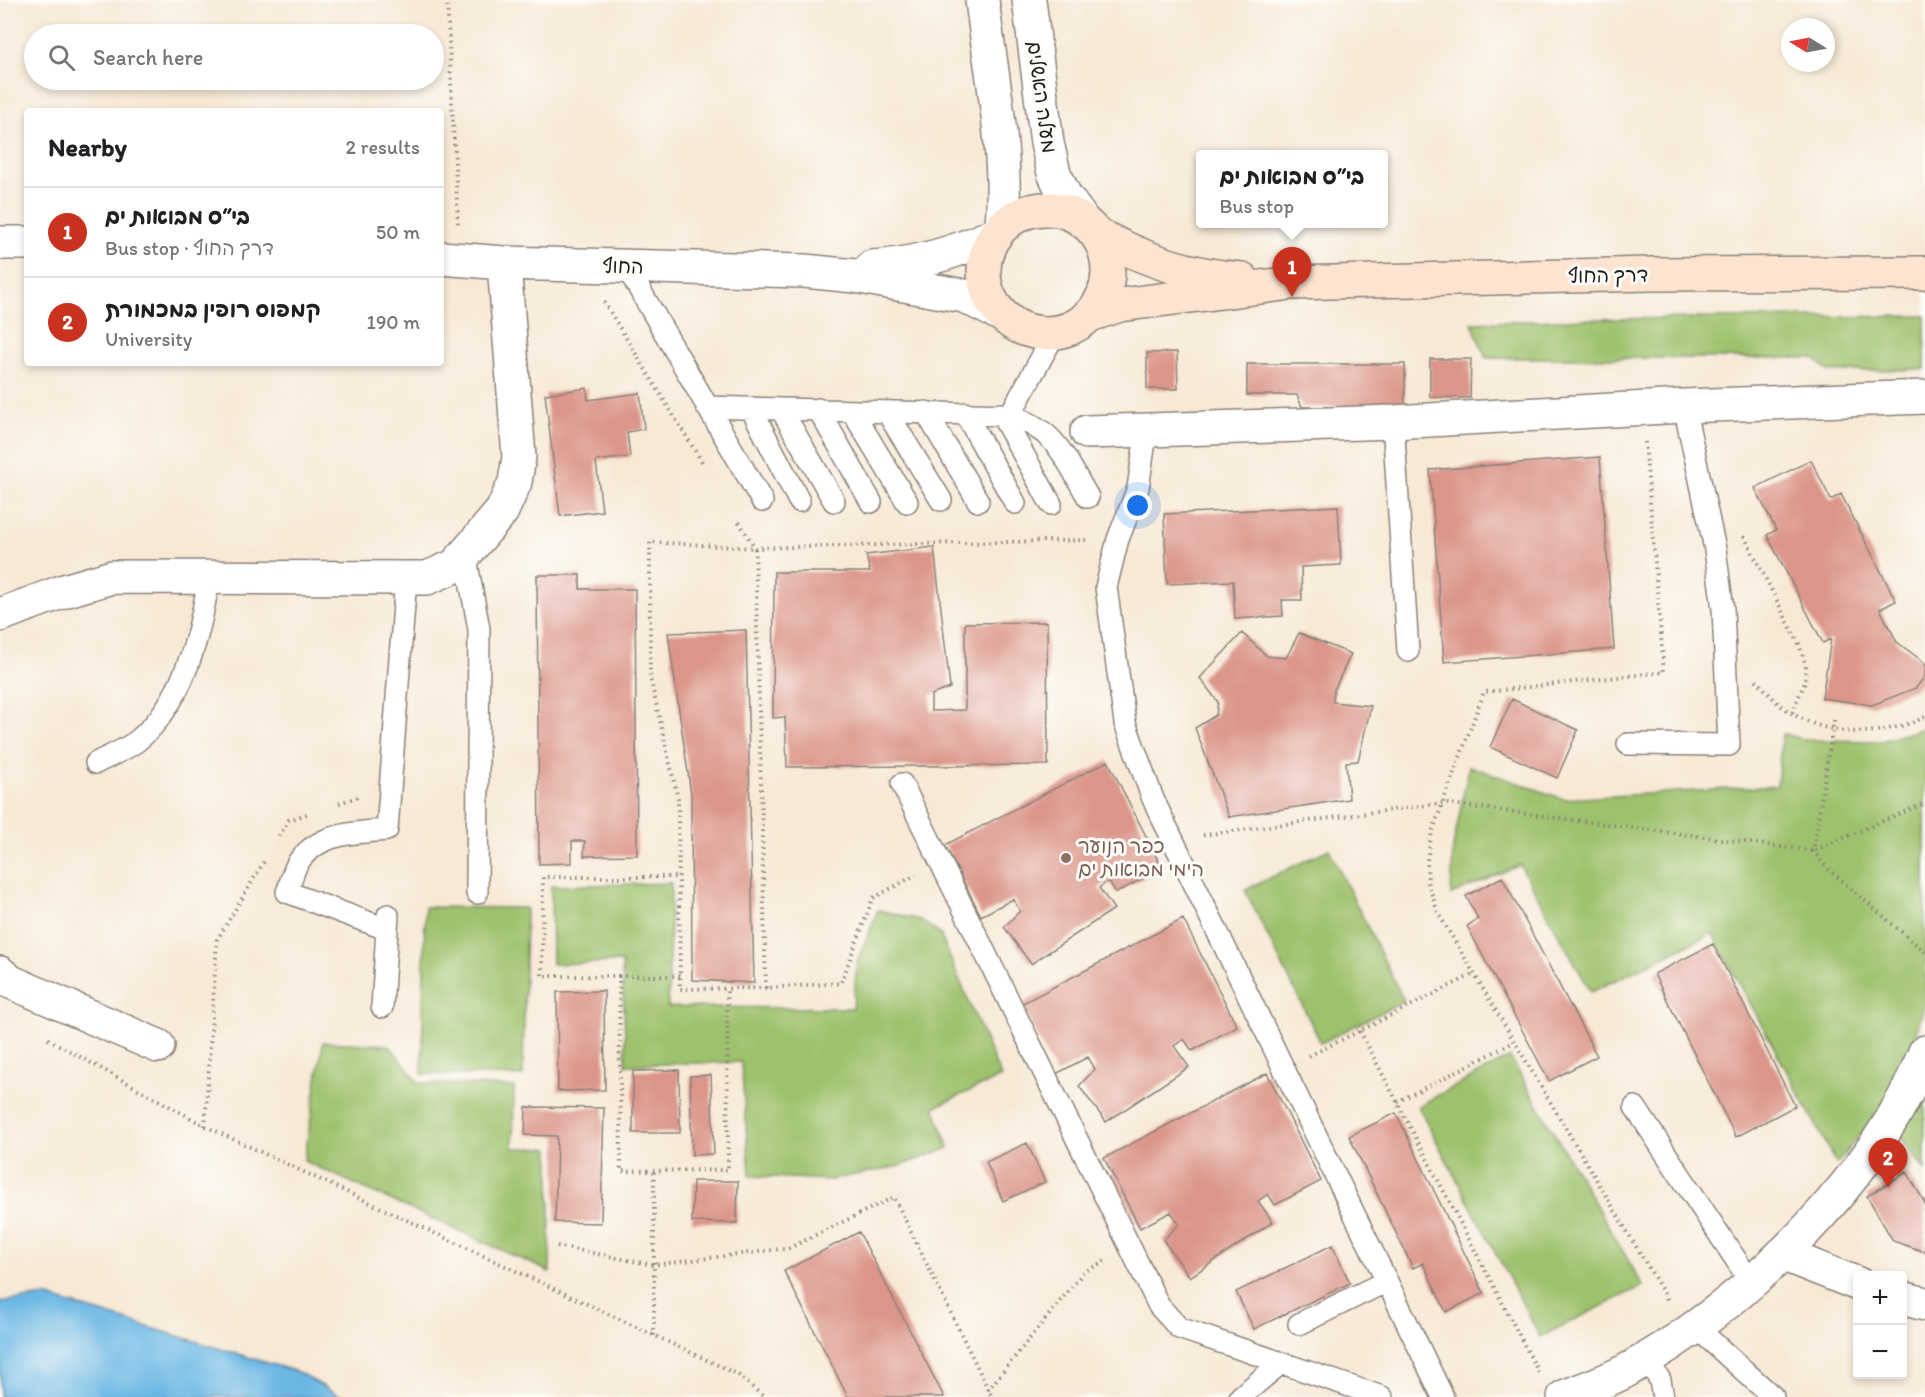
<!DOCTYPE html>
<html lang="en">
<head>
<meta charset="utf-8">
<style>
	:root { --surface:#fff; --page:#f6f6f6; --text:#202124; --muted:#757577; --line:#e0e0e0; --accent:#c8321e }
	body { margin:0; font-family:Itim,"Playpen Sans Hebrew",sans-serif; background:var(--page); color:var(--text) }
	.controls { position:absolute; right:18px; bottom:18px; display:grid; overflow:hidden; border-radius:6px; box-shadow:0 3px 9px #0003 }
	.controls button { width:54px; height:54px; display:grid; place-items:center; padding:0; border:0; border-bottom:2px solid var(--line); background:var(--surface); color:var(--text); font:30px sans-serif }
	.compass { position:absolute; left:1781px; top:18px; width:54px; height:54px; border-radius:50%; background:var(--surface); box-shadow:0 3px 9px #0003; rotate:280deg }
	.you { position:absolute; left:1138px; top:506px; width:21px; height:21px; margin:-15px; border:4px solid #fff; border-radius:50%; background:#1a73e8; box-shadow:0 0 0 9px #1a73e833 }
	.badge { display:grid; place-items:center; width:39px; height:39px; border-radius:50%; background:var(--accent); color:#fff; font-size:20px; font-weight:700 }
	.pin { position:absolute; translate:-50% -50px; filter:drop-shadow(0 2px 3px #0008) }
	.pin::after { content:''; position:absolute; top:32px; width:21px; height:18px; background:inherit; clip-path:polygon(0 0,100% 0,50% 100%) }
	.popup { position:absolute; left:1196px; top:150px; width:192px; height:78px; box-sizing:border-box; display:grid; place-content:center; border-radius:6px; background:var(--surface); filter:drop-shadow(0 2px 4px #0005); font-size:20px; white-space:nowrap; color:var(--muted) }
	.popup b { font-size:22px; color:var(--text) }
	.popup::after { content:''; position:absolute; left:50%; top:100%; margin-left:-12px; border:12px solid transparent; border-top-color:var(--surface) }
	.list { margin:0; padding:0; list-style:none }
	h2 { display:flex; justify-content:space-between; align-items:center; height:78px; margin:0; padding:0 24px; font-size:26px }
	h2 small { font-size:20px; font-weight:400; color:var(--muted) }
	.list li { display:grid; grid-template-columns:39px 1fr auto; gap:18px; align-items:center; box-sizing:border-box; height:90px; padding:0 24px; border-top:2px solid var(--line) }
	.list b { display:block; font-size:22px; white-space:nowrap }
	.list p { margin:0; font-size:20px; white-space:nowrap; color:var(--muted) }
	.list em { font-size:20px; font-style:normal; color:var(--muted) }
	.icon { flex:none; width:33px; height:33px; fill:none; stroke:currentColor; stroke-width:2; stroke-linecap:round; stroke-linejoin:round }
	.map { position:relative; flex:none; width:1925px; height:1397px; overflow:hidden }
	.search { position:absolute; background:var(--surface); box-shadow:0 3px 9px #0003; left:24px; top:24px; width:420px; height:66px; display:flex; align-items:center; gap:15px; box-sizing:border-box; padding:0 21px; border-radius:33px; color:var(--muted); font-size:22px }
	.panel { position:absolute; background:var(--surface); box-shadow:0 3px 9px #0003; left:24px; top:108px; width:420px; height:258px; border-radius:6px }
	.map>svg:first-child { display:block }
</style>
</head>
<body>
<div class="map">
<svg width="1925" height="1397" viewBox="0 0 1925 1397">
	<rect width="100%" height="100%" fill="#fdfcf7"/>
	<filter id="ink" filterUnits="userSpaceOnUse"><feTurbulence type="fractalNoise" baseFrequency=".0167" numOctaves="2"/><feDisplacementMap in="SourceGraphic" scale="12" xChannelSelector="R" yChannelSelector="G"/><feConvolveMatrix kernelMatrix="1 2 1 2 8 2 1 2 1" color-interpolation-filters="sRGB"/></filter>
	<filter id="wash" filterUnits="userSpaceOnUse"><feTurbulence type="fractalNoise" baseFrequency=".008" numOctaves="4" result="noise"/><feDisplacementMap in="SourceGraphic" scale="24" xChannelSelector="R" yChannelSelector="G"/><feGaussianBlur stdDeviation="1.35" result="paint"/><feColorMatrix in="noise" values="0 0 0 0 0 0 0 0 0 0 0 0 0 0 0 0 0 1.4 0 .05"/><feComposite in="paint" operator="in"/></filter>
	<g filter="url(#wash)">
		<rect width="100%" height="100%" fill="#f7e9d6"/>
		<!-- green -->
		<path fill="#9dc16c" stroke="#5c6e44" stroke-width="1.5" d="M1925,316V369L1830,372L1812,358H1486L1472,323L1591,319Z
			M1925,728V1004L1901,1082L1837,1164L1712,933L1591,992L1520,865L1451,895L1453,847L1469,766L1564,799L1777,786L1782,734L1806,740L1881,741Z
			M1329,849L1404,1001L1321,1043L1245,890Z
			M671,883L668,1007L853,1008L857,962L878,910L920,920L940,934L1001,1077L934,1107L949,1148L900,1166L830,1180L750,1176L741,1062L626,1065L622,962L552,964L551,886Z
			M425,907L526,908L523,1076L422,1074Z
			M323,1042L389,1045L419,1083L514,1087L513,1148H550V1272L304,1161Z
			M1510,1057L1643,1286L1540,1337L1418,1106Z
			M1925,1091V1170L1900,1135Z"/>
		<!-- water -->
		<path fill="#6ab7e4" stroke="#436a80" stroke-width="1.5" d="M45,1296L298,1372L342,1397H0V1302Z"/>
		<g id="blocks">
			<!-- building -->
			<path fill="#db9589" d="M1177,352L1178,389H1147V353Z
				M1430,359H1471L1470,398L1430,397Z
				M1247,364H1405V407H1302L1297,395H1247Z
				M587,388L588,400L640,393L644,429L627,432L630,457L596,461L602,511L560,516L545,394Z
				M1600,457L1614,649L1444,662L1430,470Z
				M1811,460L1831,500L1841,494L1896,601L1880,609L1897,642L1925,663V676L1916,688L1872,705L1822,698L1831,639L1823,643L1767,535L1776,530L1755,488Z
				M1338,506L1341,565L1301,567L1302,600H1282L1283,616L1235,619L1233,581L1167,584L1164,514Z
				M934,547L950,688L931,695V711L965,710V623L1047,622L1048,765L787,767L785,717L773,718L774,572H870L866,555Z
				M537,575H580V589H635L637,855L584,856L585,841H572V863L539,864Z
				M746,630L754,983L692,980L691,794L668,633Z
				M1242,633L1267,656L1286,658L1299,633L1351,654L1334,690L1333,702L1371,706L1358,761L1346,762L1349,799L1229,817L1195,728L1216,715L1218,702L1200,678Z
				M1512,699L1578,730L1557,778L1490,747Z
				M1108,761L1162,868L1116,893L1109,881L1099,888L1114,909L1031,964L1004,927L1020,911L1013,899L981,916L945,845Z
				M1502,877L1597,1056L1549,1081L1467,926L1478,919L1466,896Z
				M1183,919L1237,1026L1192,1051L1184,1039L1174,1046L1189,1067L1106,1122L1079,1086L1095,1069L1088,1057L1056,1074L1021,1004Z
				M1713,944L1795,1106L1736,1137L1654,974Z
				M604,991L605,1090L558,1091L557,992Z
				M679,1070L680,1133H633V1071Z
				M1267,1073L1321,1181L1275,1205L1268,1194L1258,1201L1273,1222L1190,1277L1163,1240L1179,1224L1171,1212L1140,1228L1104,1158Z
				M711,1075L714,1154L692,1155L690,1076Z
				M526,1107L604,1108L601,1223L555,1222L557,1136L525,1135Z
				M1396,1113L1484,1293L1446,1312L1423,1263L1413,1268L1349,1136Z
				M1027,1143L1045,1182L1003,1201L986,1162Z
				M1907,1172L1925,1203V1252L1893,1241L1867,1196Z
				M693,1181H738L737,1223L692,1222Z
				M859,1232L944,1397H848L784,1271Z
				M1332,1245L1350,1283L1254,1329L1236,1292Z"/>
		</g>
	</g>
	<g filter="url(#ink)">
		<use href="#blocks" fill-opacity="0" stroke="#8a8279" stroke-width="1.5"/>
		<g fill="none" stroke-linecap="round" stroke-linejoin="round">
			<!-- service casing -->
			<g stroke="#8a8279" stroke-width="24">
				<path id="service" d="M626,266L762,501
					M707,407L1010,415L1055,333
					M751,408L799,501
					M781,409L834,501
					M818,409L871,502
					M852,411L907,502
					M887,412L941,500
					M926,412L978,501
					M965,413L1015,503
					M1001,414L1051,504
					M1010,415C1058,432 1063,455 1088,497
					M1393,422L1408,651
					M1147,428L1138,488L1118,539L1106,587L1125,723L1153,799L1443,1397
					M465,553L479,629L477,893
					M1628,744L1729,745L1723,609L1715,549L1684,406
					M96,763C109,756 125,750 137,741C184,703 200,634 209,578
					M902,784L1159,1306L1179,1328L1382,1397
					M386,929L287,892C291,883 293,869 299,861C320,832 355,833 387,830L406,578
					M382,1007L388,915
					M1635,1107L1752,1284
					M1299,1324L1387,1281
					M1697,1328L1773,1397
					M1647,1359L1660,1380L1663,1397
					M1240,1397L1281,1363"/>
			</g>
			<!-- minor casing -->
			<g stroke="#8a8279" stroke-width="36">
				<path id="minor" d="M0,243H27
					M441,258L504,263L804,271L855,276L964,296L1000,314
					M872,267C917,264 955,253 996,234
					M1087,432L1393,422L1684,406L1925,397
					M0,615L64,591L112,577L427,578L455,566L502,511L515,482L519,457L504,263
					M0,973L11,982L158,1046
					M1782,1254L1858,1284
					M1902,1298L1925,1304
					M1564,1397C1586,1388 1611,1380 1631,1368C1748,1302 1876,1179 1925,1052"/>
			</g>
			<!-- tertiary casing -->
			<g stroke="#8a8279" stroke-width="36">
				<path id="tertiary" d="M982,0C991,74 1008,151 1002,226
					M1029,0L1047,143L1054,173L1065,196L1083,221"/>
			</g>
			<!-- secondary casing -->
			<g stroke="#8a8279" stroke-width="36">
				<path id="secondary" d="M984 271a62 62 0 1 1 124 0a62 62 0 1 1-124 0Z
					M1095,233C1143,259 1187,275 1242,279
					M1090,315L1120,305L1292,283L1651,274L1925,273"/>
			</g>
			<!-- path -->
			<path stroke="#8a8279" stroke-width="4" stroke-dasharray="1.5 4.5" stroke-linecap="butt" d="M447,0L458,224
				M604,302L702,462
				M1645,442L1664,672L1484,692L1432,832L1427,860L1428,883L1438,913L1669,1302
				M739,522L755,548L1088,540
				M1744,536L1799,644L1806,666L1805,682L1792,713
				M1756,680C1764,688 1771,697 1779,704C1820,738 1878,739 1925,717
				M1834,720L1813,851L1828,869L1925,952
				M339,803L361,796
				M1203,835L1443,803L1813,851L1925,803
				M279,836L289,820L307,814
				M619,976H542L543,877H679
				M680,976H619L621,1171L728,1170L727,989
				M766,988L755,548L650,542V677L678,799L680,989L766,988L841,983L873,898L916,875
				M1360,1031L1539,1373
				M48,1039L205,1126L737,1374L764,1397
				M1309,1056L1474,974
				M1397,1102L1514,1042
				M205,1126L217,940L265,860
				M654,1172V1336
				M557,1246L653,1265L789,1248L894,1197L992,1397
				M988,1390L1083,1273L1106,1260"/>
			<!-- service -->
			<use href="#service" stroke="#fff" stroke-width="21"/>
			<!-- minor -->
			<use href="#minor" stroke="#fff" stroke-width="33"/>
			<!-- tertiary -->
			<use href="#tertiary" stroke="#fff" stroke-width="33"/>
			<!-- secondary -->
			<use href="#secondary" stroke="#fde4d1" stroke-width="33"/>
		</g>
	</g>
	<!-- markers -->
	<circle fill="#8d6e63" stroke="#fdfcf7" stroke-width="2" cx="1066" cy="858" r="6"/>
	<g text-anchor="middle" stroke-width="6" stroke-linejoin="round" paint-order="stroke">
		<!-- street labels -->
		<g font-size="20" fill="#1c1c1c" stroke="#fdfcf7">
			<text transform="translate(1042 97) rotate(82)" y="7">מעלה האשלים</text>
			<text transform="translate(623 266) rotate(1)" y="7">החוף</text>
			<text transform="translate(1608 275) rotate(-1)" y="7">דרך החוף</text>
		</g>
		<!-- education labels -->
		<g font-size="20" fill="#785e54" stroke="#fdfcf7" text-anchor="start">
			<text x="1078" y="853">כפר הנוער<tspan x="1078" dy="23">הימי מבואות ים</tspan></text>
		</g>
	</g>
</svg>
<div class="controls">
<button>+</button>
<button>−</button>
</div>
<svg class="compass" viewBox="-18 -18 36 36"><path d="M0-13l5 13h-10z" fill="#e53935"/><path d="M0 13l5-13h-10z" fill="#757577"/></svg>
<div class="you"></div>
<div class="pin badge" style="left:1292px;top:297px">1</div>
<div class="popup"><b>בי״ס מבואות ים</b>Bus stop</div>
<div class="pin badge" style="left:1888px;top:1188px">2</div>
<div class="search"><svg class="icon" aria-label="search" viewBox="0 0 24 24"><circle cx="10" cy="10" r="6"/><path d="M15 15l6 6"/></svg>Search here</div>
<section class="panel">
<h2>Nearby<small>2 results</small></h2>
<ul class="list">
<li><span class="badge">1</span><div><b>בי״ס מבואות ים</b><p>Bus stop · דרך החוף</p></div><em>50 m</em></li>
<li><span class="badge">2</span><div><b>קמפוס רופין במכמורת</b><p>University</p></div><em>190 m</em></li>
</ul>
</section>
</div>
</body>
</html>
